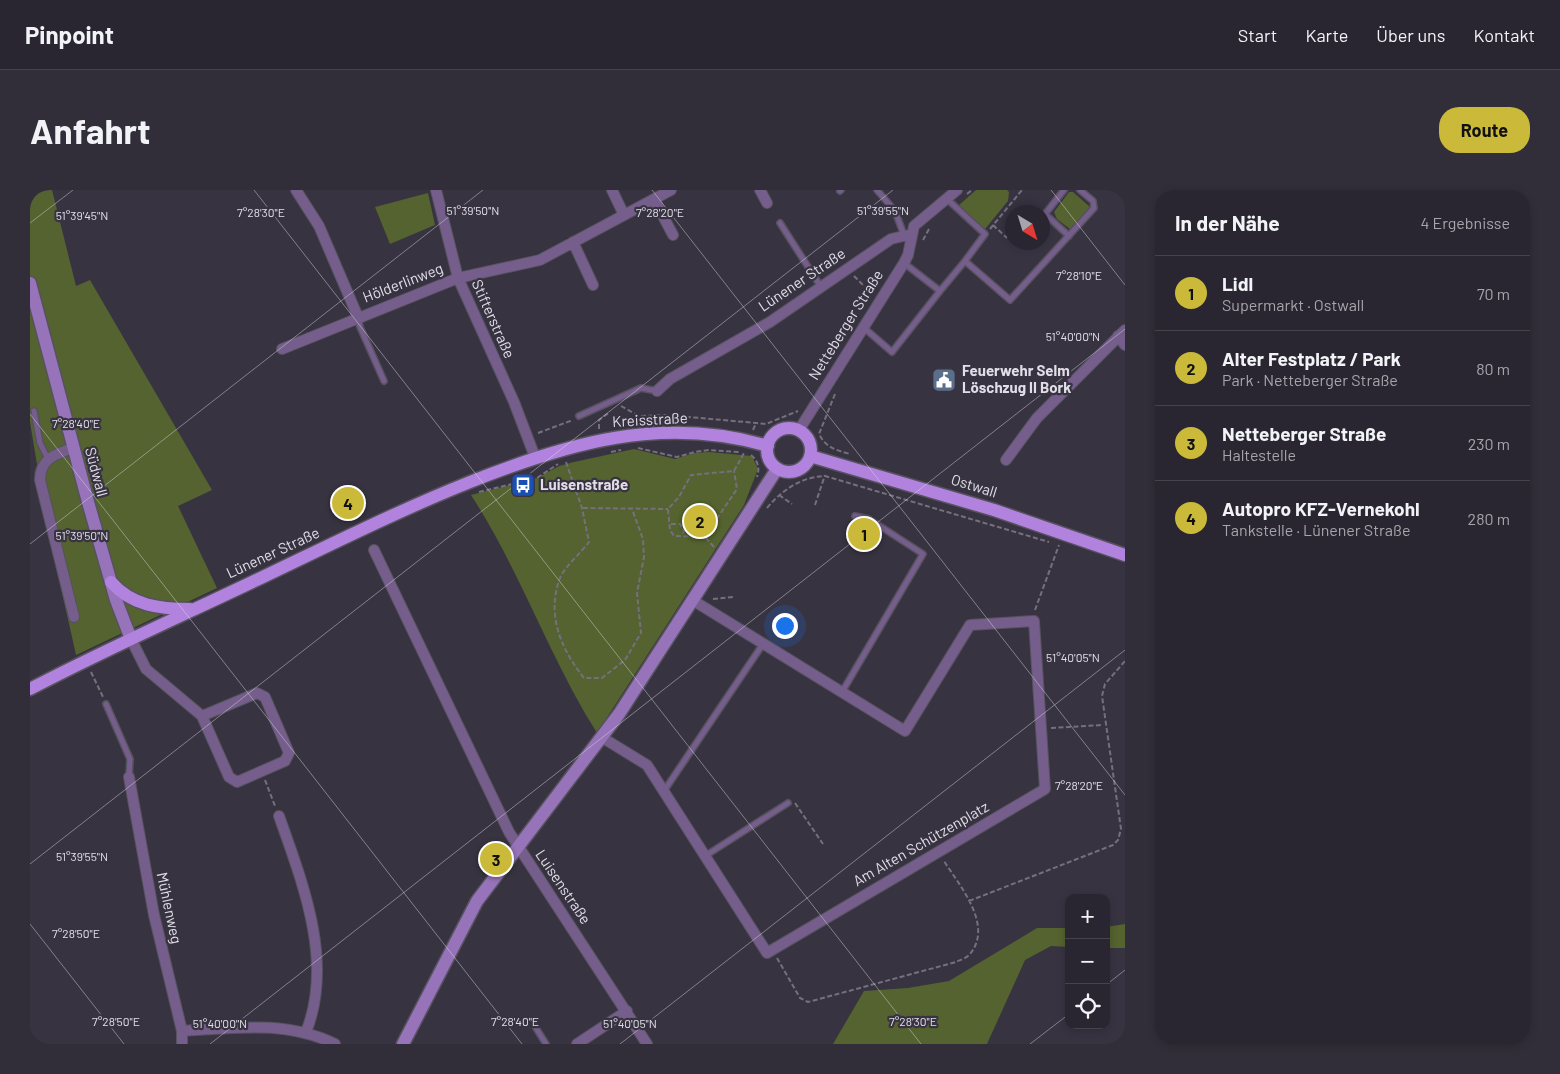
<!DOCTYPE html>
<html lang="de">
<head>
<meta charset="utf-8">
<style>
	:root { --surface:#2a2631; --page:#322e39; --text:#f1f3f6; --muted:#a5a5ab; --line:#46434d; --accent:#cbba39 }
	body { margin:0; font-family:Barlow,sans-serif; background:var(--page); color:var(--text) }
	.controls { position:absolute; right:15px; bottom:15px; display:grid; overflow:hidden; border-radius:10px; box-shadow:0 2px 8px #0003 }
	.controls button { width:45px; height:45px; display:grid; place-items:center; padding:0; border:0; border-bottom:1px solid var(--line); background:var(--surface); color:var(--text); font:25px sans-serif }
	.compass { position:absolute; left:975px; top:15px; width:45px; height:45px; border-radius:50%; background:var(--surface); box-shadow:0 2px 8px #0003; rotate:142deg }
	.you { position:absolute; left:754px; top:435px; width:18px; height:18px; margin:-12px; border:4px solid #fff; border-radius:50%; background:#1a73e8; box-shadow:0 0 0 8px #1a73e833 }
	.badge { display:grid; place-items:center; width:32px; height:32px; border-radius:50%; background:var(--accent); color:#111; font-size:16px; font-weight:700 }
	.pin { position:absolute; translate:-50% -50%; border:2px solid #fff; box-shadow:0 1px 5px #0006 }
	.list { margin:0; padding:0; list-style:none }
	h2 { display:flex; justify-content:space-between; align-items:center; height:65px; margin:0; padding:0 20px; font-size:21px }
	h2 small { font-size:16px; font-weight:400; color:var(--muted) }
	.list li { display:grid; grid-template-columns:32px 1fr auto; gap:15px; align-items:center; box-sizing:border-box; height:75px; padding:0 20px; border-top:1px solid var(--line) }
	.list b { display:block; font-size:19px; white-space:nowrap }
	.list p { margin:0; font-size:16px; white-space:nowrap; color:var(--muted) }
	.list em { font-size:16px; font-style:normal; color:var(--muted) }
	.icon { flex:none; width:28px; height:28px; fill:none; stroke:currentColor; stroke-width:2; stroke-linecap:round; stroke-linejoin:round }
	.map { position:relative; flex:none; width:1095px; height:854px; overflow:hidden; border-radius:20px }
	header { display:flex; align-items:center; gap:30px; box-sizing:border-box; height:70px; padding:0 25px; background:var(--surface); border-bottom:1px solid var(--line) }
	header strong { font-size:24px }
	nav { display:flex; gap:28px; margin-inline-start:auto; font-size:18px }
	.intro { display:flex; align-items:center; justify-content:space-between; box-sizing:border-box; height:120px; padding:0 30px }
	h1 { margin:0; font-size:35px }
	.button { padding:12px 22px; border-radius:20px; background:var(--accent); color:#111; font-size:18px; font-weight:700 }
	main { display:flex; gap:30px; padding:0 30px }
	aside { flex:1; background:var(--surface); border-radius:20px; box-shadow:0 2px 8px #0003 }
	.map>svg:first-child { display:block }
</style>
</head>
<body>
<header>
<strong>Pinpoint</strong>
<nav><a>Start</a><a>Karte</a><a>Über uns</a><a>Kontakt</a></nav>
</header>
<div class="intro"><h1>Anfahrt</h1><a class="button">Route</a></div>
<main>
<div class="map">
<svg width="1095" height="854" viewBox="0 0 1095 854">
	<rect width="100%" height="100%" fill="#383341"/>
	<!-- green -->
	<path fill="#54632f" d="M0,0H22L46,96L60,90L182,300L148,316L187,398L46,465L17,335L0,232Z
		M946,0H977L979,2L978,11L955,39L928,16Z
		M1039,2H1043L1060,17L1040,39L1027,29L1024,22Z
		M398,3L405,35L360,54L345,17Z
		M604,259L645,269L664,263L679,262L722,266L728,279L714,315L567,543C519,467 490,380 441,305L507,288L529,276L544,272Z
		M1095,734V758H1076V737Z
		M1007,738H1039V757L1021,756L995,770L957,854H803L834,801L878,798L919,791Z"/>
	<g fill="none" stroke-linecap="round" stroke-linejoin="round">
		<!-- lane casing -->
		<g stroke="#57525f" stroke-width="8">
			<path id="lane" d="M847,0L865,21L874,45
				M1034,0L1015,24L1039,46
				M810,1L811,0
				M917,9L955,44L935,71L980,110L1064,18L1063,11L1050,0
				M750,33L791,97
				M874,73L910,101L935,71
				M328,127L330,137L354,191
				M833,137L862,162L910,101
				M4,221L10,253L18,269
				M549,226L611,198L627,201
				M812,502L893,364L839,329L825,326
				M76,514L100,569L99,587
				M634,601L733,454
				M675,666L758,613
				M506,838L516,854"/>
		</g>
		<!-- street casing -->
		<g stroke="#57525f" stroke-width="12">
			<path id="street" d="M266,0L289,36L328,127
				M406,0L428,88L484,212L505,267
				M582,0L594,25
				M730,0L737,13
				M624,9L643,45
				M543,52L563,95
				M1088,146L1095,155
				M252,159L428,88L510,70L641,0
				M627,201L640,189L740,132L861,49L882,44
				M769,240L874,73L878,65L884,36L927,0
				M43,258C25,264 10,269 10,290L44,427
				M976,270L1007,228L1095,140
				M344,360L479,642L617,854
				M101,449L116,479L172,526L199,587L207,592L255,571L259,563L235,507L227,503L172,526
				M573,548L617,575L737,763L1015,599L1004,431L940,435L875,541L664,411
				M99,587L124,725L152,841V854
				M249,626C273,694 304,772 276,842
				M152,841C204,838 256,830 305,854
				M547,854L597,821"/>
		</g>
		<!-- secondary casing -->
		<g stroke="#57525f" stroke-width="15">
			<path id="secondary" d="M0,93L58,312L86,410L101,449
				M373,854L447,711L589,524L747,279"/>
		</g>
		<!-- primary casing -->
		<g stroke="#57525f" stroke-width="15">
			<path id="primary" d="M737 260a22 22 0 1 1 44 0a22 22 0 1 1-44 0Z
				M780,266L964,320L1095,365
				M81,392C102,416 130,419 160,419
				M0,499C78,458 158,423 237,385C304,353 370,320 440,292C538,253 632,225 738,256"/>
		</g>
		<!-- path -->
		<path stroke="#75707d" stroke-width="2" stroke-dasharray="5 2.5" stroke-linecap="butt" d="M937,4L942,0
			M963,35L977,48
			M960,39L992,0
			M893,50L899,39
			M824,86L842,104
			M805,204L789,244C796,258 806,260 820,264
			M591,216L609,226L636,225L726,233L736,234L768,221
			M569,239V230L580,222
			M723,240L726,233
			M508,243L543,230
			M608,258L647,267L665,262L679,260L709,262
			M581,262L591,260
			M721,265C728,271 730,277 727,287
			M536,272L552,318L559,352C551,363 535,376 530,388C516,425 531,459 554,488H572L595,470L611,443L607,403L614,367L613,349L602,319
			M449,302L507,288L528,274
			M749,305L762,314
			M785,315L795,285
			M553,318L638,319
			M737,318C752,300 771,287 795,286L1019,352
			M641,334H650L654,341L652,346
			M675,347L679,335L686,330L707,299L704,281
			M684,357L675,347L644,346L640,340L638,319L649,307L661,285L704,281L714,263
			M683,409L704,407
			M1005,420L1029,355
			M61,482L73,507
			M1021,538L1073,535
			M235,590L245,616
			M765,613L793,654
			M939,711L1083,655L1088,650L1091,639L1072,506L1075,494L1095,471
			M747,768L770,808L778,812L926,772C930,770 937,768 940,764C964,735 929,695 914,671"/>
		<!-- lane -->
		<use href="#lane" stroke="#755e8b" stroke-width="5"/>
		<!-- street -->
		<use href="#street" stroke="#755e8b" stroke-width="10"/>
		<!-- secondary -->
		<use href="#secondary" stroke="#9773ba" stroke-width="12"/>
		<!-- primary -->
		<use href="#primary" stroke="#b283de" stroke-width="12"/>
	</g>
	<!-- ticks -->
	<path fill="none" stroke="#e2dee8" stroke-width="1" stroke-opacity="0.45" d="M224,0L891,854M622,0L1095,605M1021,0L1095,95M0,33L43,0M0,224L492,854M0,354L453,0M0,674L863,0M0,734L94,854M1076,795L1095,780M180,854L1095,139M590,854L1095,460M1000,854L1039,824"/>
	<!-- icons -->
	<defs>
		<g id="civic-square" transform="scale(1.25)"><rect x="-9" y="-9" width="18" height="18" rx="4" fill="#5c6f8a" stroke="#383341"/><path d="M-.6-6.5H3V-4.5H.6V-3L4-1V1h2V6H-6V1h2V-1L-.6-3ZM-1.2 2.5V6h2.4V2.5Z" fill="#fff"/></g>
		<g id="bus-square" transform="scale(1.25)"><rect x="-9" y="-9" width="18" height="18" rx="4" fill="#1a4fb4" stroke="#383341"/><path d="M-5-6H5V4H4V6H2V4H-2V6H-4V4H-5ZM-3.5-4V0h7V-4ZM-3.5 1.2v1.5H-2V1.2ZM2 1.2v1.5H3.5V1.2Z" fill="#fff"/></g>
	</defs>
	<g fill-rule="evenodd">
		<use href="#civic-square" x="914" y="190"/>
		<use href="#bus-square" x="493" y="295"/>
	</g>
	<g text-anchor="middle" stroke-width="4.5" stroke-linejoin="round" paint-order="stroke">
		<!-- street labels -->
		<g font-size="15" fill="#e2dee8" stroke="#383341">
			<text transform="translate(772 90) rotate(-34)" y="5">Lünener Straße</text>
			<text transform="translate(373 93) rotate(-21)" y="5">Hölderlinweg</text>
			<text transform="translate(463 129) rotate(66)" y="5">Stifterstraße</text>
			<text transform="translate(816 135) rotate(-58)" y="5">Netteberger Straße</text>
			<text transform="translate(620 230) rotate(-3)" y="5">Kreisstraße</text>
			<text transform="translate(66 282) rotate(75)" y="5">Südwall</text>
			<text transform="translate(944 296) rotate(17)" y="5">Ostwall</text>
			<text transform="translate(243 363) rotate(-25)" y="5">Lünener Straße</text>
			<text transform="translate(891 654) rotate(-30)" y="5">Am Alten Schützenplatz</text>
			<text transform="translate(533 697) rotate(56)" y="5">Luisenstraße</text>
			<text transform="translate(139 718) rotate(78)" y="5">Mühlenweg</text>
		</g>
		<!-- poi labels -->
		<g font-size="15" font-weight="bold" fill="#e2dee8" stroke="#383341" text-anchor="start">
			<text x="932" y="186">Feuerwehr Selm<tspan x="932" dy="17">Löschzug II Bork</tspan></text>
			<text x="510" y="300">Luisenstraße</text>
		</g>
	</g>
	<g font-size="12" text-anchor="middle" fill="#e2dee8" stroke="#383341" stroke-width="4.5" stroke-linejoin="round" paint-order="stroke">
		<text x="443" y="25">51°39'50"N</text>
		<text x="853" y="25">51°39'55"N</text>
		<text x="231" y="27">7°28'30"E</text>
		<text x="630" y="27">7°28'20"E</text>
		<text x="52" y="30">51°39'45"N</text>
		<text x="1049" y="90">7°28'10"E</text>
		<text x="1043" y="151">51°40'00"N</text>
		<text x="46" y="238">7°28'40"E</text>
		<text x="52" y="350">51°39'50"N</text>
		<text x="1043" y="472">51°40'05"N</text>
		<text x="1049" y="600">7°28'20"E</text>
		<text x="52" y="671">51°39'55"N</text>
		<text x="46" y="748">7°28'50"E</text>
		<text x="86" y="836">7°28'50"E</text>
		<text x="485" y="836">7°28'40"E</text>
		<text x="883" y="836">7°28'30"E</text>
		<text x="190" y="838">51°40'00"N</text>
		<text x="600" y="838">51°40'05"N</text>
	</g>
</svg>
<div class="controls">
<button>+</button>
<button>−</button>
<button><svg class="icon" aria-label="locate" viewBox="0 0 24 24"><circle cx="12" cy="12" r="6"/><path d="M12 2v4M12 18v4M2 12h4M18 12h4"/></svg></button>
</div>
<svg class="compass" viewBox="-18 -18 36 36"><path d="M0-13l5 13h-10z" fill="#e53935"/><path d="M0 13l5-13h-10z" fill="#a5a5ab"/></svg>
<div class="you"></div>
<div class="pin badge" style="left:834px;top:344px">1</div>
<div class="pin badge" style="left:670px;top:331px">2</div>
<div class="pin badge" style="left:466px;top:669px">3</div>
<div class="pin badge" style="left:318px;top:313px">4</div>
</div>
<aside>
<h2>In der Nähe<small>4 Ergebnisse</small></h2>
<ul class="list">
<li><span class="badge">1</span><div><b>Lidl</b><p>Supermarkt · Ostwall</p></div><em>70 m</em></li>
<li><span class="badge">2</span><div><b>Alter Festplatz / Park</b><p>Park · Netteberger Straße</p></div><em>80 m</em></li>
<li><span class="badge">3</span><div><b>Netteberger Straße</b><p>Haltestelle</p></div><em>230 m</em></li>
<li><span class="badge">4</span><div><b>Autopro KFZ-Vernekohl</b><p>Tankstelle · Lünener Straße</p></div><em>280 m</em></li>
</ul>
</aside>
</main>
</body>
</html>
